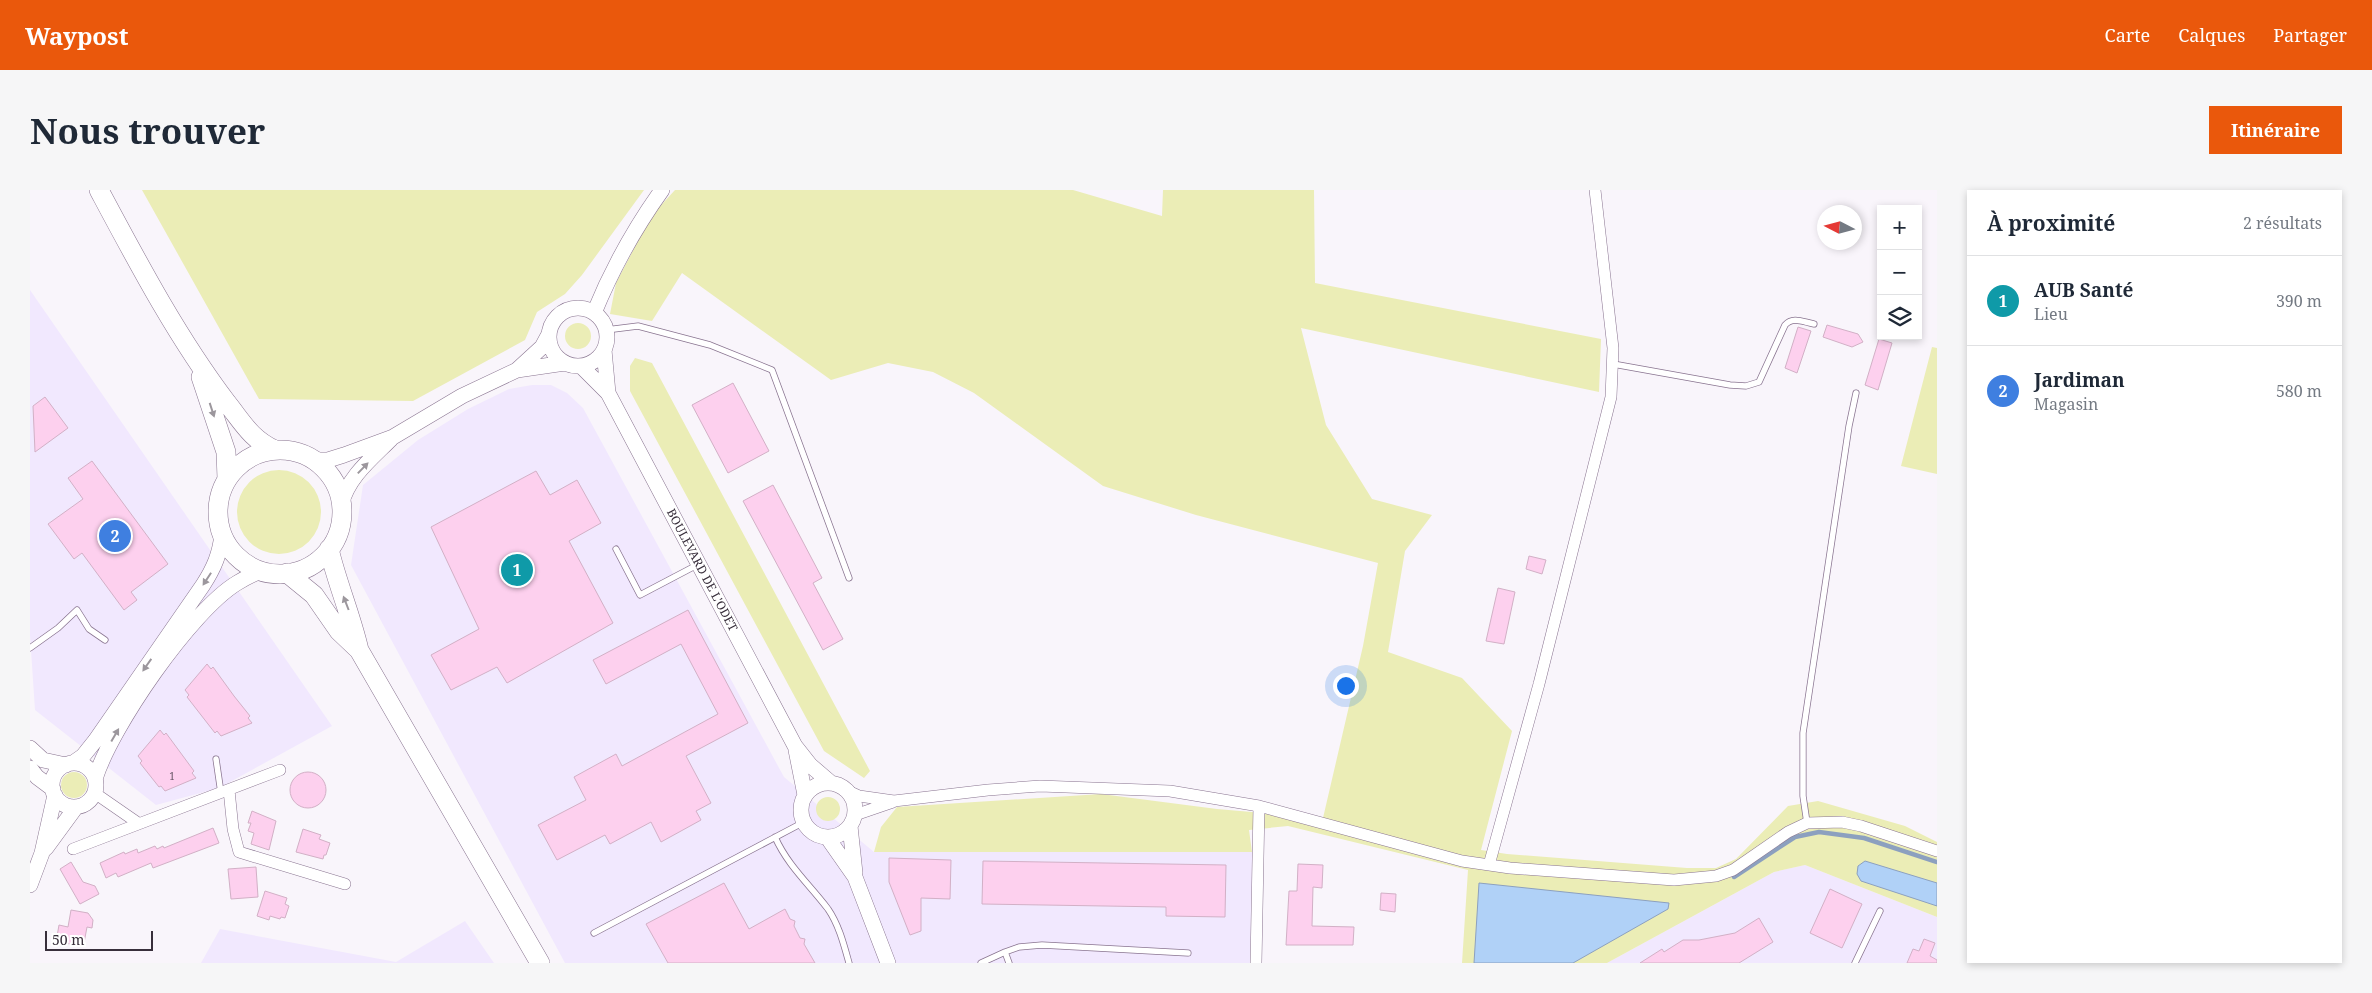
<!DOCTYPE html>
<html lang="fr">
<head>
<meta charset="utf-8">
<style>
	:root { --surface:#fff; --page:#f6f6f7; --text:#1f2937; --muted:#747a83; --line:#e0e1e3; --accent:#ea580c }
	body { margin:0; font-family:"Noto Serif",serif; background:var(--page); color:var(--text) }
	.controls { position:absolute; right:15px; top:15px; display:grid; overflow:hidden; border-radius:0px; box-shadow:0 2px 8px #0003 }
	.controls button { width:45px; height:45px; display:grid; place-items:center; padding:0; border:0; border-bottom:1px solid var(--line); background:var(--surface); color:var(--text); font:25px sans-serif }
	.compass { position:absolute; left:1787px; top:15px; width:45px; height:45px; border-radius:50%; background:var(--surface); box-shadow:0 2px 8px #0003; rotate:276deg }
	.scale { position:absolute; left:15px; bottom:12px; width:108px; box-sizing:border-box; padding-left:5px; border:2px solid #382f3b; border-top:0; font-size:14px; line-height:18px; white-space:nowrap; color:#382f3b; -webkit-text-stroke:4px #fff; paint-order:stroke }
	.you { position:absolute; left:1315px; top:495px; width:18px; height:18px; margin:-12px; border:4px solid #fff; border-radius:50%; background:#1a73e8; box-shadow:0 0 0 8px #1a73e833 }
	.badge { display:grid; place-items:center; width:32px; height:32px; border-radius:50%; background:var(--accent); color:#fff; font-size:16px; font-weight:700 }
	.pin { position:absolute; translate:-50% -50%; border:2px solid #fff; box-shadow:0 1px 5px #0006 }
	.list { margin:0; padding:0; list-style:none }
	h2 { display:flex; justify-content:space-between; align-items:center; height:65px; margin:0; padding:0 20px; font-size:21px }
	h2 small { font-size:16px; font-weight:400; color:var(--muted) }
	.list li { display:grid; grid-template-columns:32px 1fr auto; gap:15px; align-items:center; box-sizing:border-box; height:90px; padding:0 20px; border-top:1px solid var(--line) }
	.list b { display:block; font-size:19px; white-space:nowrap }
	.list p { margin:0; font-size:16px; white-space:nowrap; color:var(--muted) }
	.list em { font-size:16px; font-style:normal; color:var(--muted) }
	.icon { flex:none; width:28px; height:28px; fill:none; stroke:currentColor; stroke-width:2; stroke-linecap:round; stroke-linejoin:round }
	.map { position:relative; flex:none; width:1907px; height:773px; overflow:hidden; border-radius:0px }
	header { display:flex; align-items:center; gap:30px; box-sizing:border-box; height:70px; padding:0 25px; background:var(--accent); color:#fff }
	header strong { font-size:24px }
	nav { display:flex; gap:28px; margin-inline-start:auto; font-size:18px }
	.intro { display:flex; align-items:center; justify-content:space-between; box-sizing:border-box; height:120px; padding:0 30px }
	h1 { margin:0; font-size:35px }
	.button { padding:12px 22px; border-radius:0px; background:var(--accent); color:#fff; font-size:18px; font-weight:700 }
	main { display:flex; gap:30px; padding:0 30px }
	aside { flex:1; background:var(--surface); border-radius:0px; box-shadow:0 2px 8px #0003 }
	.map>svg:first-child { display:block }
</style>
</head>
<body>
<header>
<strong>Waypost</strong>
<nav><a>Carte</a><a>Calques</a><a>Partager</a></nav>
</header>
<div class="intro"><h1>Nous trouver</h1><a class="button">Itinéraire</a></div>
<main>
<div class="map">
<svg width="1907" height="773" viewBox="0 0 1907 773">
	<rect width="100%" height="100%" fill="#f9f5fb"/>
	<!-- industrial -->
	<path fill="#f1e8fe" d="M0,100L302,536L189,598L126,615L5,520L0,445Z
		M502,195H521L537,203L553,218L754,587L844,662H1222L1220,773H535L321,375L333,295L388,250L438,219L479,199Z
		M1775,675L1907,727V773H1577L1744,682Z
		M435,731L464,773H171L190,739L366,772Z"/>
	<!-- green -->
	<path fill="#ebedb6" d="M112,0H614L552,85L535,104L507,122L495,150L383,211L229,209Z
		M645,0H1043L1132,26L1133,0H1284L1285,93L1571,149L1569,202L1271,138L1296,235L1342,309L1402,325L1375,361L1358,462L1432,488L1482,541L1451,660L1477,664L1657,678H1686L1706,669L1758,616L1788,611L1875,636L1907,652V727L1775,675L1744,682L1577,773H1432L1438,680L1258,636L1219,640L1222,662H844L851,637L867,617L1071,604L1187,619L1293,628L1333,456L1348,373L1166,325L1073,296L944,203L903,182L858,173L801,190L652,83L622,131L580,124L586,93L621,26Z
		M535 146a13 13 0 1 1 26 0a13 13 0 1 1-26 0Z
		M1902,157L1907,158V284L1871,276Z
		M605,168L622,173L840,581L834,588L794,561L600,201V176Z
		M207 322a42 42 0 1 1 84 0a42 42 0 1 1-84 0Z
		M31 595a13 13 0 1 1 26 0a13 13 0 1 1-26 0Z
		M786 619a12 12 0 1 1 24 0a12 12 0 1 1-24 0Z"/>
	<!-- water -->
	<path fill="#b0d1f7" stroke="#8ca0bf" d="M1835,671L1907,693V716L1831,691L1827,684L1828,676Z
		M1449,693L1639,713L1638,719L1543,773H1444Z"/>
	<g fill="none" stroke-linecap="round" stroke-linejoin="round">
		<!-- stream -->
		<path stroke="#8ca0bf" stroke-width="4.5" d="M1704,687L1765,647L1789,642L1834,648L1907,672"/>
	</g>
	<!-- building -->
	<path fill="#fdd0ee" stroke="#d2b0c6" d="M1797,135L1828,144L1833,152L1822,157L1793,147Z
		M1768,137L1781,141L1767,183L1755,178Z
		M1849,149L1862,153L1848,200L1835,195Z
		M703,193L739,261L698,283L662,215Z
		M15,207L38,238L5,262L3,216Z
		M62,271L138,374L101,402L107,410L94,420L52,363L44,369L18,334L53,309L38,288Z
		M506,281L520,305L547,290L571,333L539,351L583,433L477,493L467,477L421,500L401,465L449,439L401,337Z
		M743,295L792,388L783,393L813,449L793,460L713,311Z
		M1499,366L1516,370L1512,384L1496,379Z
		M1468,398L1485,402L1474,454L1456,451Z
		M658,420L718,533L656,566L681,613L666,621L671,630L631,652L621,632L580,654L575,645L527,670L508,635L556,610L544,587L586,564L592,576L688,524L651,454L576,494L563,470Z
		M177,474L181,479L183,477L204,506L220,526L218,528L222,533L191,546L187,541L185,543L157,507L159,505L155,500Z
		M130,540L134,545L136,543L164,581L162,583L166,588L135,601L131,596L129,597L110,573L112,571L108,566Z
		M260 600a18 18 0 1 1 36 0a18 18 0 1 1-36 0Z
		M222,621L246,631L239,660L221,654L224,643L218,641L221,633H218Z
		M183,638L189,653L123,678L121,673L88,687L86,683L76,688L70,673L94,662L95,664L107,659L108,663L125,656L127,659L133,656L134,658Z
		M273,639L291,645L289,649L300,653L296,665H294L293,669L266,662Z
		M859,668L921,670L920,709L891,708V741L880,745L859,692Z
		M953,671L1196,675L1195,727L1136,726V717L952,714Z
		M41,672L53,692L65,696L69,704L50,714L30,679Z
		M1268,674L1293,675L1292,698L1283,697L1282,736L1324,737L1323,755H1256L1259,701H1267Z
		M226,677L228,707L201,709L198,679Z
		M694,693L719,739L755,719L760,729L765,731L764,736L770,748L775,749L774,754L785,773H638L616,734Z
		M1800,699L1832,714L1812,758L1780,743Z
		M235,701L257,708L255,714L259,716L255,728L251,727L250,729L240,726L239,730L227,726Z
		M1351,703L1366,704L1365,722L1350,720Z
		M41,720L58,723L63,730L62,738L57,737L54,753L42,750L41,754L26,752L29,735L38,737Z
		M1729,728L1743,752L1709,773H1610L1632,759L1634,762L1653,750H1669L1705,743Z
		M1894,749L1905,753L1900,766L1907,770V773H1877L1883,759L1889,761Z"/>
	<g fill="none" stroke-linecap="round" stroke-linejoin="round">
		<!-- service casing -->
		<g stroke="#897490" stroke-width="7">
			<path id="service" d="M576,140L608,136L680,155L742,180L819,388
				M1583,174L1700,195L1716,196L1729,192L1755,135C1763,126 1773,132 1784,134
				M586,359L610,405L669,374
				M0,458L28,438L47,420L59,439L75,450
				M186,569L191,603
				M1777,633L1773,606V543L1819,236L1826,203
				M745,647C758,676 779,694 798,719C809,735 814,755 819,773
				M564,743L774,632
				M975,762L989,757L1012,755L1158,763
				M951,773L975,762L979,773
				M1825,773L1850,721"/>
		</g>
		<!-- minor casing -->
		<g stroke="#897490" stroke-width="12">
			<path id="minor" d="M199,600L203,639L209,662L315,694
				M818,601L829,606L864,611L958,600L1010,596L1140,601L1229,616L1432,671L1480,678L1644,690L1686,686L1703,680L1758,642L1777,633L1812,632L1831,636L1907,661
				M64,605L69,606L108,633
				M825,625L863,612
				M43,659L250,580
				M1459,675L1509,494L1581,207L1583,158L1565,0
				M1226,773L1229,616"/>
		</g>
		<!-- tertiary casing -->
		<g stroke="#897490" stroke-width="16">
			<path id="tertiary" d="M519 147a29 29 0 1 1 58 0a29 29 0 1 1-58 0Z
				M564,123C582,79 604,39 632,0
				M574,160L578,203
				M551,176L578,203L765,556L780,575L801,593
				M488,179L512,157L519,144
				M283,270H298L314,265L363,247L432,206L487,180L535,173
				M311,315C318,287 341,269 361,249
				M0,558L13,570L36,575
				M766,560L775,605
				M43,573L53,566L65,551L173,395C184,378 190,364 192,344
				M22 595a22 22 0 1 1 44 0a22 22 0 1 1-44 0Z
				M0,578L7,587L23,599
				M65,589C81,537 161,421 207,393C215,388 223,384 231,381
				M771 620a27 27 0 1 1 54 0a27 27 0 1 1-54 0Z
				M820,636L825,683
				M797,647L825,687L858,773
				M16,658L46,617
				M0,695L12,663L25,605"/>
		</g>
		<!-- primary casing -->
		<g stroke="#897490" stroke-width="20">
			<path id="primary" d="M69,0C108,73 147,147 197,213C213,233 221,249 245,260
				M171,187L196,262L197,289
				M188 322a62 62 0 1 1 124 0a62 62 0 1 1-124 0Z
				M299,359C307,393 321,425 329,460
				M257,383L284,405L309,441L329,460L510,773"/>
		</g>
		<!-- service -->
		<use href="#service" stroke="#fff" stroke-width="5.5"/>
		<!-- minor -->
		<use href="#minor" stroke="#fff" stroke-width="11"/>
		<!-- tertiary -->
		<use href="#tertiary" stroke="#fff" stroke-width="15"/>
		<!-- primary -->
		<use href="#primary" stroke="#fff" stroke-width="19"/>
	</g>
	<!-- one-way arrows -->
	<defs><path id="oneway-solid" d="M-6-.8H1V-3.2L6.5 0L1 3.2V.8H-6Z" transform="scale(1.25)"/></defs>
	<g fill="#9c979d">
		<use href="#oneway-solid" transform="translate(182 220) rotate(72)"/>
		<use href="#oneway-solid" transform="translate(333 278) rotate(-46)"/>
		<use href="#oneway-solid" transform="translate(177 389) rotate(123)"/>
		<use href="#oneway-solid" transform="translate(316 413) rotate(-111)"/>
		<use href="#oneway-solid" transform="translate(117 475) rotate(125)"/>
		<use href="#oneway-solid" transform="translate(85 545) rotate(-60)"/>
	</g>
	<g text-anchor="middle" stroke-width="4" stroke-linejoin="round" paint-order="stroke">
		<!-- number labels -->
		<g font-size="10" fill="#695768">
			<text x="142" y="590">1</text>
		</g>
		<!-- street labels -->
		<g font-size="12" fill="#382f3b" stroke="#fff">
			<text transform="translate(672 380) rotate(62)" y="4">BOULEVARD DE L'ODET</text>
		</g>
	</g>
</svg>
<div class="controls">
<button>+</button>
<button>−</button>
<button><svg class="icon" aria-label="layers" viewBox="0 0 24 24"><path d="M12 4l9 5-9 5-9-5zM3 14l9 5 9-5"/></svg></button>
</div>
<svg class="compass" viewBox="-18 -18 36 36"><path d="M0-13l5 13h-10z" fill="#e53935"/><path d="M0 13l5-13h-10z" fill="#747a83"/></svg>
<div class="scale">50 m</div>
<div class="you"></div>
<div class="pin badge" style="left:487px;top:380px;background:#0f9aa8">1</div>
<div class="pin badge" style="left:85px;top:346px;background:#3f7fe0">2</div>
</div>
<aside>
<h2>À proximité<small>2 résultats</small></h2>
<ul class="list">
<li><span class="badge" style="background:#0f9aa8">1</span><div><b>AUB Santé</b><p>Lieu</p></div><em>390 m</em></li>
<li><span class="badge" style="background:#3f7fe0">2</span><div><b>Jardiman</b><p>Magasin</p></div><em>580 m</em></li>
</ul>
</aside>
</main>
</body>
</html>
